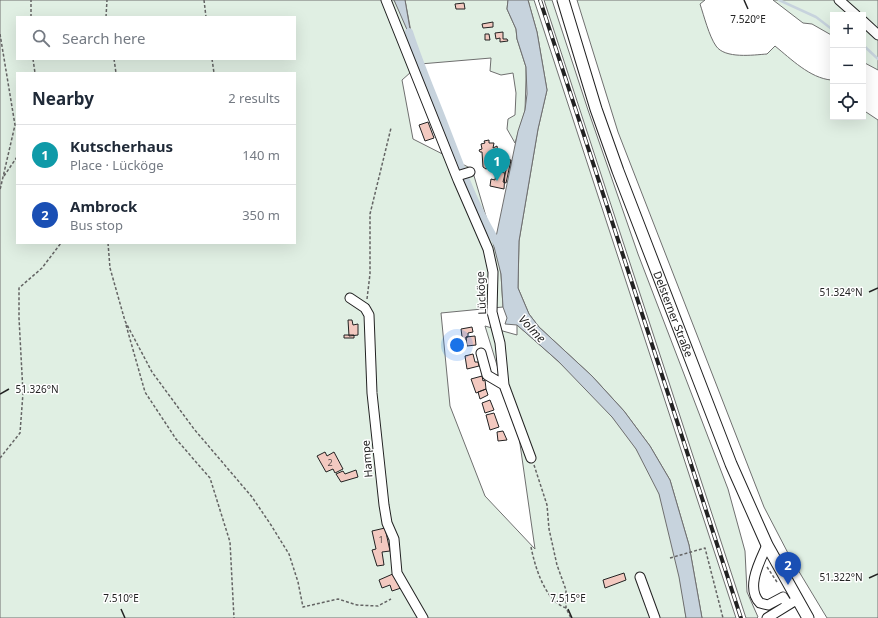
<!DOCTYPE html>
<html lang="en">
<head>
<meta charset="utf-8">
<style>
	:root { --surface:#fff; --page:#f6f6f7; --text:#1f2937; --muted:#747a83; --line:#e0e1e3; --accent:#2563eb }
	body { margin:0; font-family:"Noto Sans",sans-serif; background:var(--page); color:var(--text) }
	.controls { position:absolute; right:12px; top:12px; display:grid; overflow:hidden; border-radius:0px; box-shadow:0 4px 16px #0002 }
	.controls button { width:36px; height:36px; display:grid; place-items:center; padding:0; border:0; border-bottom:1px solid var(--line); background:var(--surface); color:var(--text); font:20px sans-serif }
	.you { position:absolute; left:457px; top:345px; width:14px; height:14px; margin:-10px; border:3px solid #fff; border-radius:50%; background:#1a73e8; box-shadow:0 0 0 6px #1a73e833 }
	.badge { display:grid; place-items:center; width:26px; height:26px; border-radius:50%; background:var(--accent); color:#fff; font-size:13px; font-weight:700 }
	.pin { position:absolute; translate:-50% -33px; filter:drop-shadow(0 1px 2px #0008) }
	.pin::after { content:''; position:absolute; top:21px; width:14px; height:12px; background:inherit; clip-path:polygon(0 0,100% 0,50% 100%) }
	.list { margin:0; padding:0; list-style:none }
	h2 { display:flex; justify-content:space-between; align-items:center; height:52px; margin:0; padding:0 16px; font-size:17px }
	h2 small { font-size:13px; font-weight:400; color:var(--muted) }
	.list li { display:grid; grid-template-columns:26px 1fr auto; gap:12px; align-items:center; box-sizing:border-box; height:60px; padding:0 16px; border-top:1px solid var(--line) }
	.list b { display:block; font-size:15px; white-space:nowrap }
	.list p { margin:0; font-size:13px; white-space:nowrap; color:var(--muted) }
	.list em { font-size:13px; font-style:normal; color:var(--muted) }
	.icon { flex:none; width:22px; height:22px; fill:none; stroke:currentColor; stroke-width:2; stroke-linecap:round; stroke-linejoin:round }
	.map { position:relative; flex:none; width:878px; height:618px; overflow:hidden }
	.search { position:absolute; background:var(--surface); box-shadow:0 4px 16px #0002; left:16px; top:16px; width:280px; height:44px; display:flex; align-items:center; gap:10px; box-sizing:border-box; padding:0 14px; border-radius:0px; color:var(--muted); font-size:15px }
	.panel { position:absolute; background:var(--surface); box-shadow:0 4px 16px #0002; left:16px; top:72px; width:280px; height:172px; border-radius:0px }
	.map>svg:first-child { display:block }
</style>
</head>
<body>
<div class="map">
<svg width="878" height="618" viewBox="0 0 878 618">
	<rect width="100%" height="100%" fill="#fff"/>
	<!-- green -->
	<path fill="#e0efe3" stroke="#6f6f6f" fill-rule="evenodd" d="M0,0H394L411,32L405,0H508L507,9L516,29L517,39L526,67V79L525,111L515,143L507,129L508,119L515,115L516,93L513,73L501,75L490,71L491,58L420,64L402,80L413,139L472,169L498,257L501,274L503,307L441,313L450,406L485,496L535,549L519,437L485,326L517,335V325C570,371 634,426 659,493C673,533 681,577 686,618H0ZM17,17H295V59H17ZM17,73H295V243H17Z
		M528,0H534L736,618H702L689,545L670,480L650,446L624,411L592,376L539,327L529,314L518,288L519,241L538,129L547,90L537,32Z
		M544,0H552L588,110L638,254L728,489L745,551L747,592L758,617L757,618H746Z
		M577,0H705L700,4C704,16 709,36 716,46C725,59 753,55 767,54L775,46C791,59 810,78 831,80L833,82V117H863V110L878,120V618H827L789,555L764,507L618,132Z
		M773,0H878V70L863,62V15H833V36L812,24L803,23Z"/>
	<!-- water -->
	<path fill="#c7d3dd" stroke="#6f6f6f" d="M394,0H405L412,41Z
		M508,0H528L537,32L547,90L538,129L519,241L518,288L529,314L539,327L592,376L624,411L650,446L670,480L689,545L702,618H686L679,577L659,494L636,449L612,417L558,361L517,325L505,324L507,318L503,307L501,274L492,239L496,237L518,131L525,110L527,94L526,67L517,39L516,29L507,9Z"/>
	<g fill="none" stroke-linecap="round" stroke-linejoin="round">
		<!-- stream -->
		<path stroke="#c7d3dd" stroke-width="2.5" d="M779,0L816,17L833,30
			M863,45L878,59"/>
		<!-- canal -->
		<path stroke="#c7d3dd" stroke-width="8" d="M409,32C419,63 432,93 444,124C460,165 475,209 499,246"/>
	</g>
	<!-- building -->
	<path fill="#f3c9c0" stroke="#222" d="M464,3L465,9H456L455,4Z
		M493,22V27L483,28L482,24Z
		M503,32V39H507L508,41L500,42V38L496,39L495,33Z
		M485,34H489L490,40H485Z
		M428,122L434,138L425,141L419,125Z
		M489,140V143H494L493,148L497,146L500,164L490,165V167L486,169L483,167L482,152H480L479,150L482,149L481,144L485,143L484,141Z
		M504,159L511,160L506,183L503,182L506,170L503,166Z
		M496,171L505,173L504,189L490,186L491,179L495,180Z
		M348,320H352L353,325L358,324V335L349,336Z
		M472,327L473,332L468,333V337H466V343L463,344L461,329Z
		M344,335H354V338H344Z
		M475,336L476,345L467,346L466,337Z
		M473,354L475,362H478L479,366L467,369L465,356Z
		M482,376L483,381L485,380L486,389L476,393L471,379Z
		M486,389L488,395L480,399L478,392Z
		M490,400L494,410L485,413L482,403Z
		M494,413L499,427L490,430L486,415Z
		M503,431L507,440L498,441L497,432Z
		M325,452L327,456L334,452L343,469L335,473L333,469L326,472L317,456Z
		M356,470L358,477L341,482L336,474L343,471L345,474Z
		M385,528L390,551L382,552L384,565L377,566L372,550L376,549L372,531Z
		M395,573L401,588L392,591L390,585L382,588L379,580Z
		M624,573L626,580L605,588L603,580Z"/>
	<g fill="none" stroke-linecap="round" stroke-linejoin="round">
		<!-- minor casing -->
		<g stroke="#222" stroke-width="11">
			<path id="minor" d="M386,0L458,180L488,249L493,272L492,312L500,343L504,385L531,458
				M839,0L856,15
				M863,21L878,35
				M457,176L470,172
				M350,298L365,308L369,315L372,393L384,505L387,523L394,539L397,573L423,618
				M481,353L487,375L504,385
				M767,545C760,561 745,588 760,603L768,605L783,597L788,605
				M640,577L655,618
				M767,618L793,602"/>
		</g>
		<!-- major casing -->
		<g stroke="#222" stroke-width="13">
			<g id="major">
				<path id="s1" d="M563,0L596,109L618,171L731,464L767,545L808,618"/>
			</g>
		</g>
		<!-- path -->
		<path stroke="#646464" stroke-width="1.5" stroke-dasharray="3 2" stroke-linecap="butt" d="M204,0L206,17
			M31,17V0
			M106,17L107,0
			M0,34L15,125L0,190
			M33,59L35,73
			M114,59L116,73
			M212,59L214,73
			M4,176L17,157
			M108,243L110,268L125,321
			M367,299L370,274V214L391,128
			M125,321L152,372L194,429L252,497L271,525L289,554L298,582L303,607L338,599L357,605L378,606L391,599
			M126,325L145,392L176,439L210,478L230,542L234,618
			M0,458L20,433L23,393L19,318V288L42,268L61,243
			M534,465L547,505L549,529L557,565L566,590V608L571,618
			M531,547C535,567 545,601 566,608
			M670,558L705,548L723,618
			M767,567L777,582"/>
		<!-- minor -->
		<use href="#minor" stroke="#fff" stroke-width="9"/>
		<!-- major -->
		<use href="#major" stroke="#fff" stroke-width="11"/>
		<!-- rail casing -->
		<g stroke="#222" stroke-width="4">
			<path id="rail" d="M540,0L741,618"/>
		</g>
		<!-- rail -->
		<use href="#rail" stroke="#fff" stroke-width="2.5" stroke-dasharray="8" stroke-linecap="butt"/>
	</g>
	<!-- ticks -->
	<path fill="none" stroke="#222" stroke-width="1.5" d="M744,0L748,9M869,292L878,288M0,394L9,389M869,578L878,574M121,609L125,618M568,609L572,618"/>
	<g text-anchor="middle" stroke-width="3" stroke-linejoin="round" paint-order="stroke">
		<!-- number labels -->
		<g font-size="9" fill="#564c4a">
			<text x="330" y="466">2</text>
			<text x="381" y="543">1</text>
		</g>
		<!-- street labels -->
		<g font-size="11" fill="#222" stroke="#fff">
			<text transform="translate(481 293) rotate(-93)" y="4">Lücköge</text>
			<text dy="4" stroke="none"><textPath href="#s1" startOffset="333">Delsterner Straße</textPath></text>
			<text transform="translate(367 459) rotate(-95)" y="4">Hampe</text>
		</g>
		<!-- water labels -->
		<g font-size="12" font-style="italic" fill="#222" stroke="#fff">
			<text transform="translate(532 329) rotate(46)" y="4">Volme</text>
		</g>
	</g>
	<g font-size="10" text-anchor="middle" fill="#222" stroke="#fff" stroke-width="3" stroke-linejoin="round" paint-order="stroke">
		<text x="748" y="23">7.520°E</text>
		<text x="841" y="296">51.324°N</text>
		<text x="37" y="393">51.326°N</text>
		<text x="841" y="581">51.322°N</text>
		<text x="121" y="602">7.510°E</text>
		<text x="568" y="602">7.515°E</text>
	</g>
</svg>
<div class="controls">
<button>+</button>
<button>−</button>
<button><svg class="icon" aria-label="locate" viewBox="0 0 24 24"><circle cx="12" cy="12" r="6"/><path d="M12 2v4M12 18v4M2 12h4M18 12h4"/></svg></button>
</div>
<div class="you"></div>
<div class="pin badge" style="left:497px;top:181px;background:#0f9aa8">1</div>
<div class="pin badge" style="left:788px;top:585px;background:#1a4fb4">2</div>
<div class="search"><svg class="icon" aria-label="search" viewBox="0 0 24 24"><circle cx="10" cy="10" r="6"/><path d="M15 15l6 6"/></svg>Search here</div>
<section class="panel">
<h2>Nearby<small>2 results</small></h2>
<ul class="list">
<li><span class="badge" style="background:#0f9aa8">1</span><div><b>Kutscherhaus</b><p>Place · Lücköge</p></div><em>140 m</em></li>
<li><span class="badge" style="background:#1a4fb4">2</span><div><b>Ambrock</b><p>Bus stop</p></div><em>350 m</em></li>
</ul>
</section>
</div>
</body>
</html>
